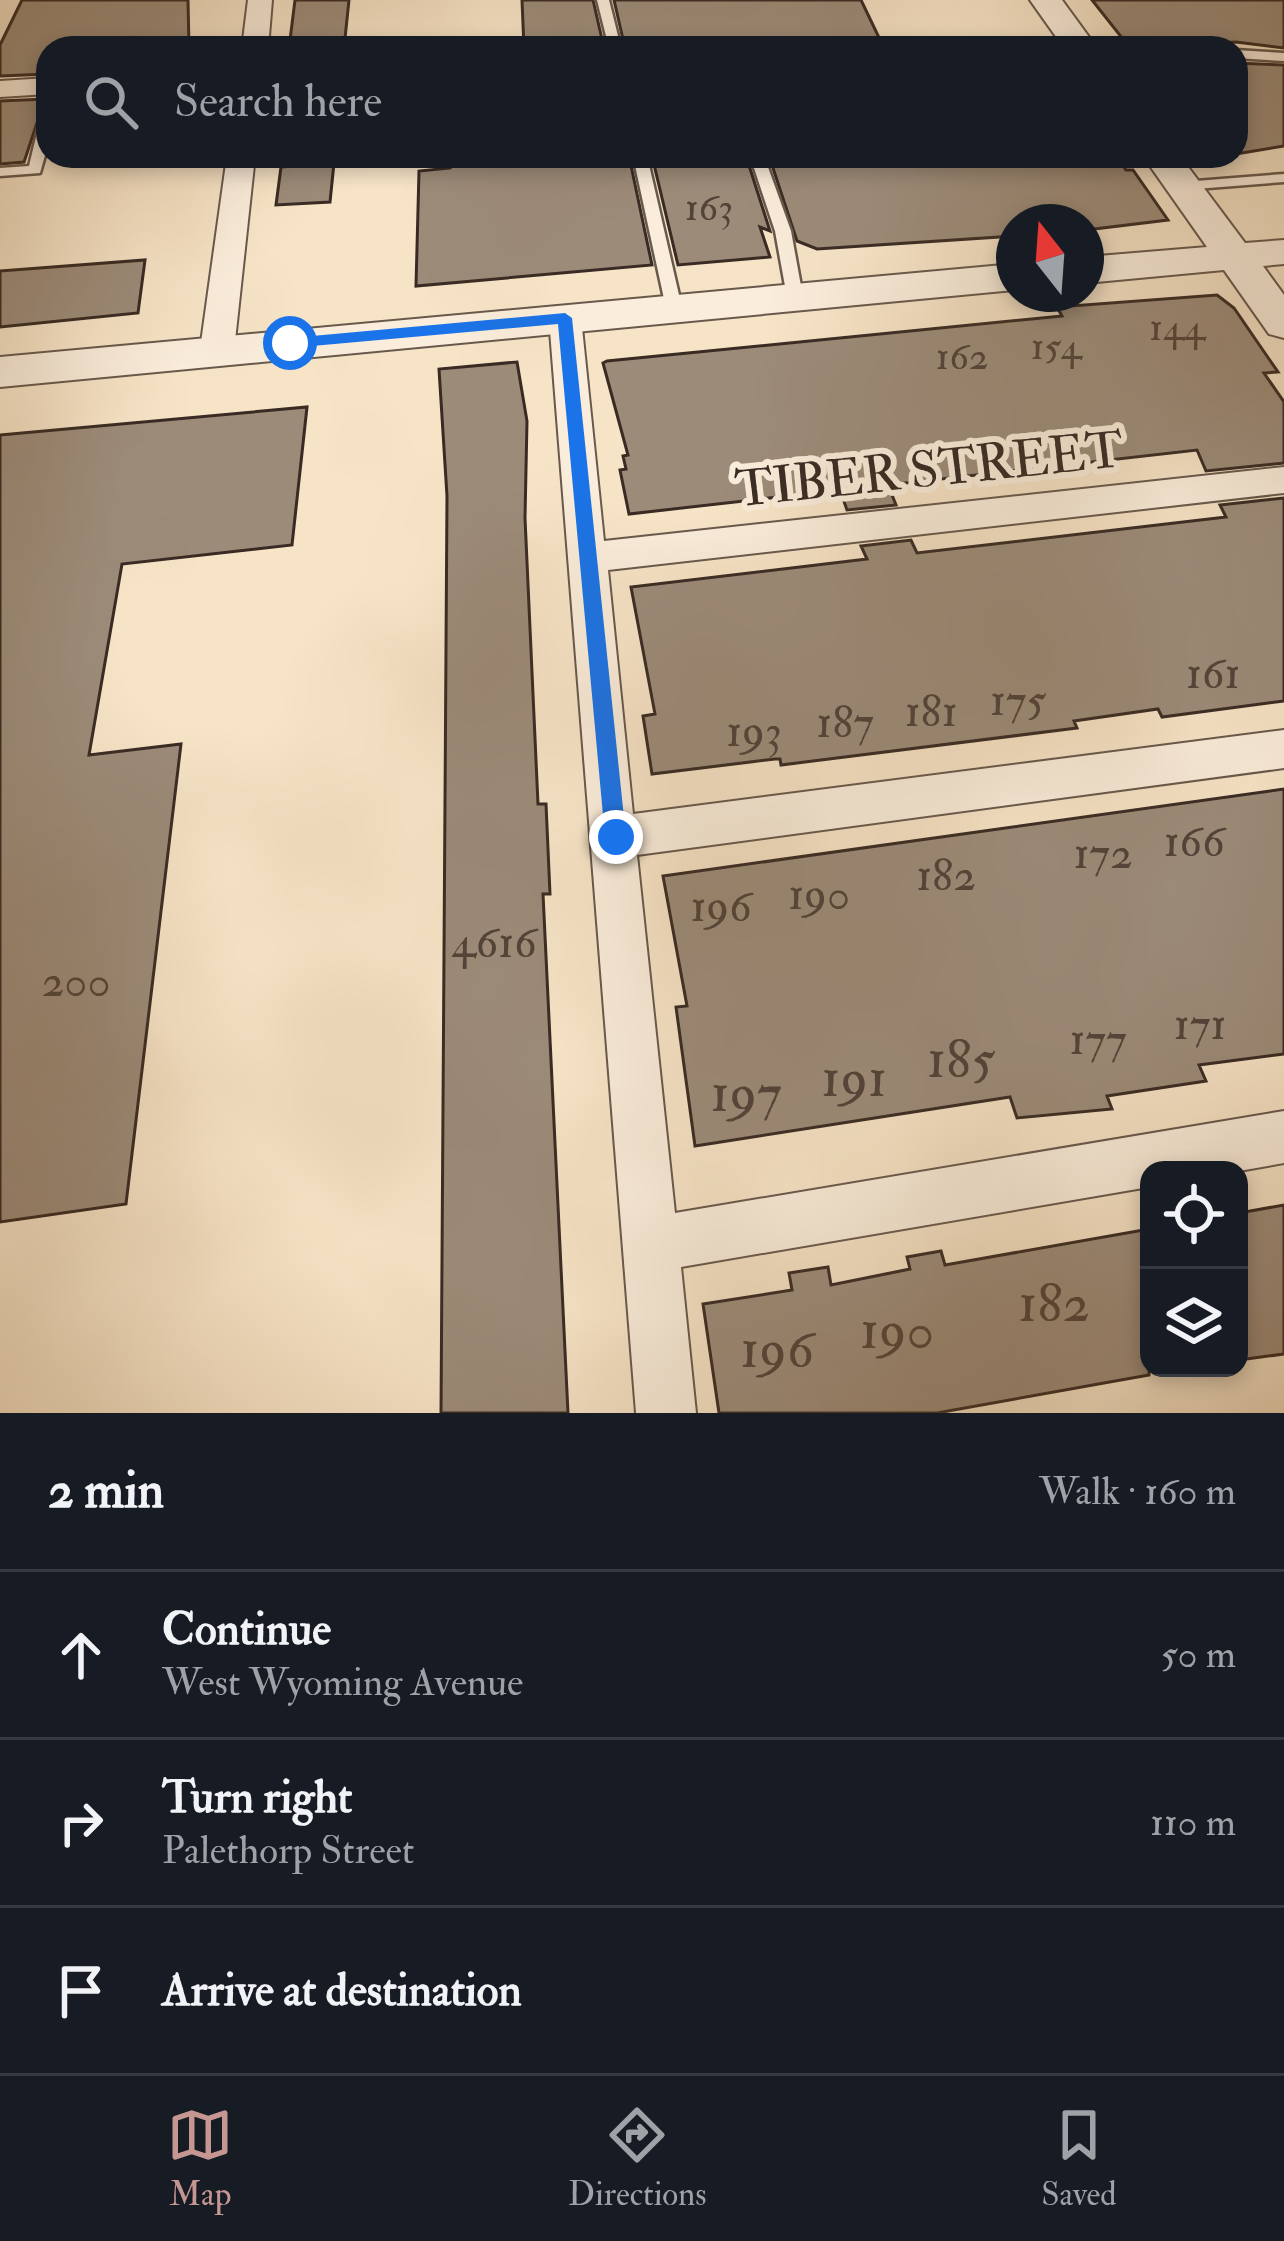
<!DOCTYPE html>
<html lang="en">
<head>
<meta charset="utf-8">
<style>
	:root { --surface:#171b24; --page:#20242c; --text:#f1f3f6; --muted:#9ea1a6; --line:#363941; --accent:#c59692 }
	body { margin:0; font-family:"IM FELL Double Pica",serif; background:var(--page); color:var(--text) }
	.controls { position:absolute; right:36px; bottom:36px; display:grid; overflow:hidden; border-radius:24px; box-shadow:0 6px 18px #0003 }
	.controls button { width:108px; height:108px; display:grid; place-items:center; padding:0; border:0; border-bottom:3px solid var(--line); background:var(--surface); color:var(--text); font:60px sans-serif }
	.compass { position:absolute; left:996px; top:204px; width:108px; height:108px; border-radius:50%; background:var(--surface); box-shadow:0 6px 18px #0003; rotate:343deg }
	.stop { position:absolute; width:36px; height:36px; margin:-27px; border:9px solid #1a73e8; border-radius:50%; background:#fff }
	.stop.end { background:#1a73e8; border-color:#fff; box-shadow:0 3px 12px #0008 }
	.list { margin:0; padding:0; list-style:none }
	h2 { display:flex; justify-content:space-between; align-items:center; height:156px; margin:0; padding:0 48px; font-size:51px }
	h2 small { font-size:39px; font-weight:400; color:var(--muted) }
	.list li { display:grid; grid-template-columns:78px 1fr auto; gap:36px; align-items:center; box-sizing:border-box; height:168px; padding:0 48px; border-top:3px solid var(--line) }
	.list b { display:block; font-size:45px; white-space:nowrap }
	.list p { margin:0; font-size:39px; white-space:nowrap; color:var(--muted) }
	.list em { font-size:39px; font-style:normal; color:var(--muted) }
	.icon { flex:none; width:66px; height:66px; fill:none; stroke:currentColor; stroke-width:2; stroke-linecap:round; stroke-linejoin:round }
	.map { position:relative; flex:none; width:1284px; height:1413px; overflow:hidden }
	.search { position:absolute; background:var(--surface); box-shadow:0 6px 18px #0003; left:36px; right:36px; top:36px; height:132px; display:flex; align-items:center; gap:30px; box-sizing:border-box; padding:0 42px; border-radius:36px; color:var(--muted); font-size:45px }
	.sheet { height:660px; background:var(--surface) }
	nav { display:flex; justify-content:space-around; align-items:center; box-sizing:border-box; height:168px; border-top:3px solid var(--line); background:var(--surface); font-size:33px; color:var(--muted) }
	nav a { display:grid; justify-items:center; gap:6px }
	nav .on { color:var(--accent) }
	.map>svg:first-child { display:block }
</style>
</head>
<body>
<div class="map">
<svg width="1284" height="1413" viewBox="0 0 1284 1413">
	<rect width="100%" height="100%" fill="#f7e4c7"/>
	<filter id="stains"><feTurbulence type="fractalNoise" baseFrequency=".00167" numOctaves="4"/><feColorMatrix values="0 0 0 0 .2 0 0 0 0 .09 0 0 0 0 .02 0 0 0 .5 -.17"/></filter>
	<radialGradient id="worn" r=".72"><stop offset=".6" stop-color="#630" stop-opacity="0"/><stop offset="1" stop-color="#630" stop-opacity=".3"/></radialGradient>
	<!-- building -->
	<path fill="#9c8b79" stroke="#392b24" stroke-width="3" d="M22,0H188L189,48H48V74L0,76V45Z
		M295,0H349L344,48H289Z
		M522,0H593L604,48H524Z
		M614,0H861L884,48H625Z
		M1092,0H1284V48L1236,42L1130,48Z
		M1236,63L1284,65V146L1236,154Z
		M45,99L24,162L0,164V101Z
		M449,156H629L652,265L416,286L419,171L450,168Z
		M652,156H746L770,231L760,227L770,257L678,265Z
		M769,156H975L982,163L1001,166L1020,163L1027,156H1117L1126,170H1133L1168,220L1086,230V222H1014V236L817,249L797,241Z
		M334,163L330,202L276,205L281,167Z
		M145,260L138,313L0,327V271Z
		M1217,295L1234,308L1278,372L1264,373L1284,402V463L1206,471L1197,450L888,485L896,505L847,510L840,490L629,514L620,470L626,469L623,456L628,455L603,363L607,361L1062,316L1057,307Z
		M517,362L527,421L525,518L538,804H546L550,894H543L568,1413H441L447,496L439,369Z
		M307,407L292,545L122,564L89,755L181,744L126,1204L0,1222V435Z
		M1284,498V701L1162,717L1158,709L1074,721L1077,728L781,765L780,759H775L652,774L643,716L655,714L631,587L867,559L861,546L911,540L917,553L1226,517L1220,505Z
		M1284,789V1054L1199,1065L1206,1081L1107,1096L1112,1109L1017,1118L1010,1097L695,1146L676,1007L687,1006L663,876Z
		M1284,1205V1354L1239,1360V1213Z
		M1149,1229V1375L937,1413H719L703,1304L792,1290L789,1273L828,1267L831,1285L910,1269L907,1257L941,1251L945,1265Z"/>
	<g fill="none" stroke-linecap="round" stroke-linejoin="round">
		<!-- service casing -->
		<g stroke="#68594d" stroke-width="5">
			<path id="service" d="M597,0H609L621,48H609Z
				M1236,50L1284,53V61L1236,58Z
				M48,112V145L40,173L0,176V168L29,166L41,116Z
				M633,156H647L682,308L680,312H668L666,308Z
				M750,156H764L791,231L803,297L801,301H789L787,297L775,231Z
				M979,156H1023C1013,163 989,163 979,156Z
				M1284,174V182L1183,190L1176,186L1183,182Z"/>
		</g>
		<!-- minor casing -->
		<g stroke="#68594d" stroke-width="4">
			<path id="minor" d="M248,0H272L268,48H242Z
				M48,78V94L0,97V81Z
				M227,156H255L234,350L229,358H205L200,350Z
				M565,307L576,310L581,318L604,541L1284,467V493L608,570L633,814L1284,730V768L637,855L675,1213L1284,1111V1163L1239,1171L1149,1170V1187L681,1267L696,1413H636L549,318L554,310Z"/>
		</g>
		<!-- tertiary casing -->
		<g stroke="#68594d" stroke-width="4">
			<path id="tertiary" d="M1030,0H1062L1097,48H1064Z
				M1143,156H1180L1245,243L1284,240V264L1263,266L1284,295V338L1269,334L1224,270L1086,283V257L1207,247Z
				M1014,264V290L0,387V357Z"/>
		</g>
		<!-- service -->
		<use href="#service" fill="#faeddb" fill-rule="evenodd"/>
		<!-- minor -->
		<use href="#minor" fill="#faeddb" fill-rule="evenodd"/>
		<!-- tertiary -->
		<use href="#tertiary" fill="#faeddb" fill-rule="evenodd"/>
	</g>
	<!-- route -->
	<path fill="#1a73e8" d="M565,313L572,318L626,837L616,847L605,837L558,324L290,348L282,343L290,338Z"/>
	<g text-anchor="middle" stroke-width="12" stroke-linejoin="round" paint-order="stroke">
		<!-- far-number labels -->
		<g font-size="39" fill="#524339">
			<text x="709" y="220">163</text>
			<text x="1177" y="340">144</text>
			<text x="1056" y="359">154</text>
			<text x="962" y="369">162</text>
		</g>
		<!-- number labels -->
		<g font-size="45" fill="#524339">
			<text x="1213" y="688">161</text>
			<text x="1018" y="715">175</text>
			<text x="931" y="726">181</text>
			<text x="845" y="737">187</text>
			<text x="754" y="746">193</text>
			<text x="1194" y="856">166</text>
			<text x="1103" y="868">172</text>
			<text x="946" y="890">182</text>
			<text x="819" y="909">190</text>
			<text x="721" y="921">196</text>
			<text x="494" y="957">4616</text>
			<text x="76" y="996">200</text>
			<text x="1200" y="1039">171</text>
			<text x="1098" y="1054">177</text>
		</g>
		<!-- street labels -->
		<g font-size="51" fill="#392b24" stroke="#faeddb">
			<text transform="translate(929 468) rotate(-6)" y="18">TIBER STREET</text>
		</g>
		<!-- near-number labels -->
		<g font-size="54" fill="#524339">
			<text x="961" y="1077">185</text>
			<text x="854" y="1096">191</text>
			<text x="746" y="1111">197</text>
			<text x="1054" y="1321">182</text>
			<text x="897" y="1348">190</text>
			<text x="777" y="1367">196</text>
		</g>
	</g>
	<rect width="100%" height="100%" filter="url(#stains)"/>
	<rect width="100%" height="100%" fill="url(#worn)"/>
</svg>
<div class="controls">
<button><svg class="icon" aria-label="locate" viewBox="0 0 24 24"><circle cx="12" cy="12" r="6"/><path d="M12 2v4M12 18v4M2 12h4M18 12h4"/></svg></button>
<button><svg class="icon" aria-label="layers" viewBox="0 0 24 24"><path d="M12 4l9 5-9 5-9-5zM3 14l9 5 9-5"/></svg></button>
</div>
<svg class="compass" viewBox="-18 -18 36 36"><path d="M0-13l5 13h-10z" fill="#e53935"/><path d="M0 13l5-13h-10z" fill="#9ea1a6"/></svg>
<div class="stop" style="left:290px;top:343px"></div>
<div class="stop end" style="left:616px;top:837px"></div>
<div class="search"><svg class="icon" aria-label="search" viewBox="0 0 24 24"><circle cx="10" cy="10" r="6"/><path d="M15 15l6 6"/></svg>Search here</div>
</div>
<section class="sheet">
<h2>2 min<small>Walk · 160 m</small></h2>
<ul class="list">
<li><svg class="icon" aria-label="ahead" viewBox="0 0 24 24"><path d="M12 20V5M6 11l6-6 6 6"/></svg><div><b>Continue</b><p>West Wyoming Avenue</p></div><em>50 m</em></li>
<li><svg class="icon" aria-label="right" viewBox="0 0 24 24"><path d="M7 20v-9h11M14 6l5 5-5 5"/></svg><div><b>Turn right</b><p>Palethorp Street</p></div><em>110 m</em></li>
<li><svg class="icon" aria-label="arrive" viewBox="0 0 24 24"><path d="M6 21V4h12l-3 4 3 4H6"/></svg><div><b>Arrive at destination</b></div></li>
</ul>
</section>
<nav>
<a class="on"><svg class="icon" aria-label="map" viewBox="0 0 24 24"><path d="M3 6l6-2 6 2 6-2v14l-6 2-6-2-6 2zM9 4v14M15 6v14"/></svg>Map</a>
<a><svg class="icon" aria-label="directions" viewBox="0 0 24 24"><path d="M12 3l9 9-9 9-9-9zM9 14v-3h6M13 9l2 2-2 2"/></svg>Directions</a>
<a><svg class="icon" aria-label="saved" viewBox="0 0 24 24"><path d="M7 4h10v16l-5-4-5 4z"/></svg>Saved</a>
</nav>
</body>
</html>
